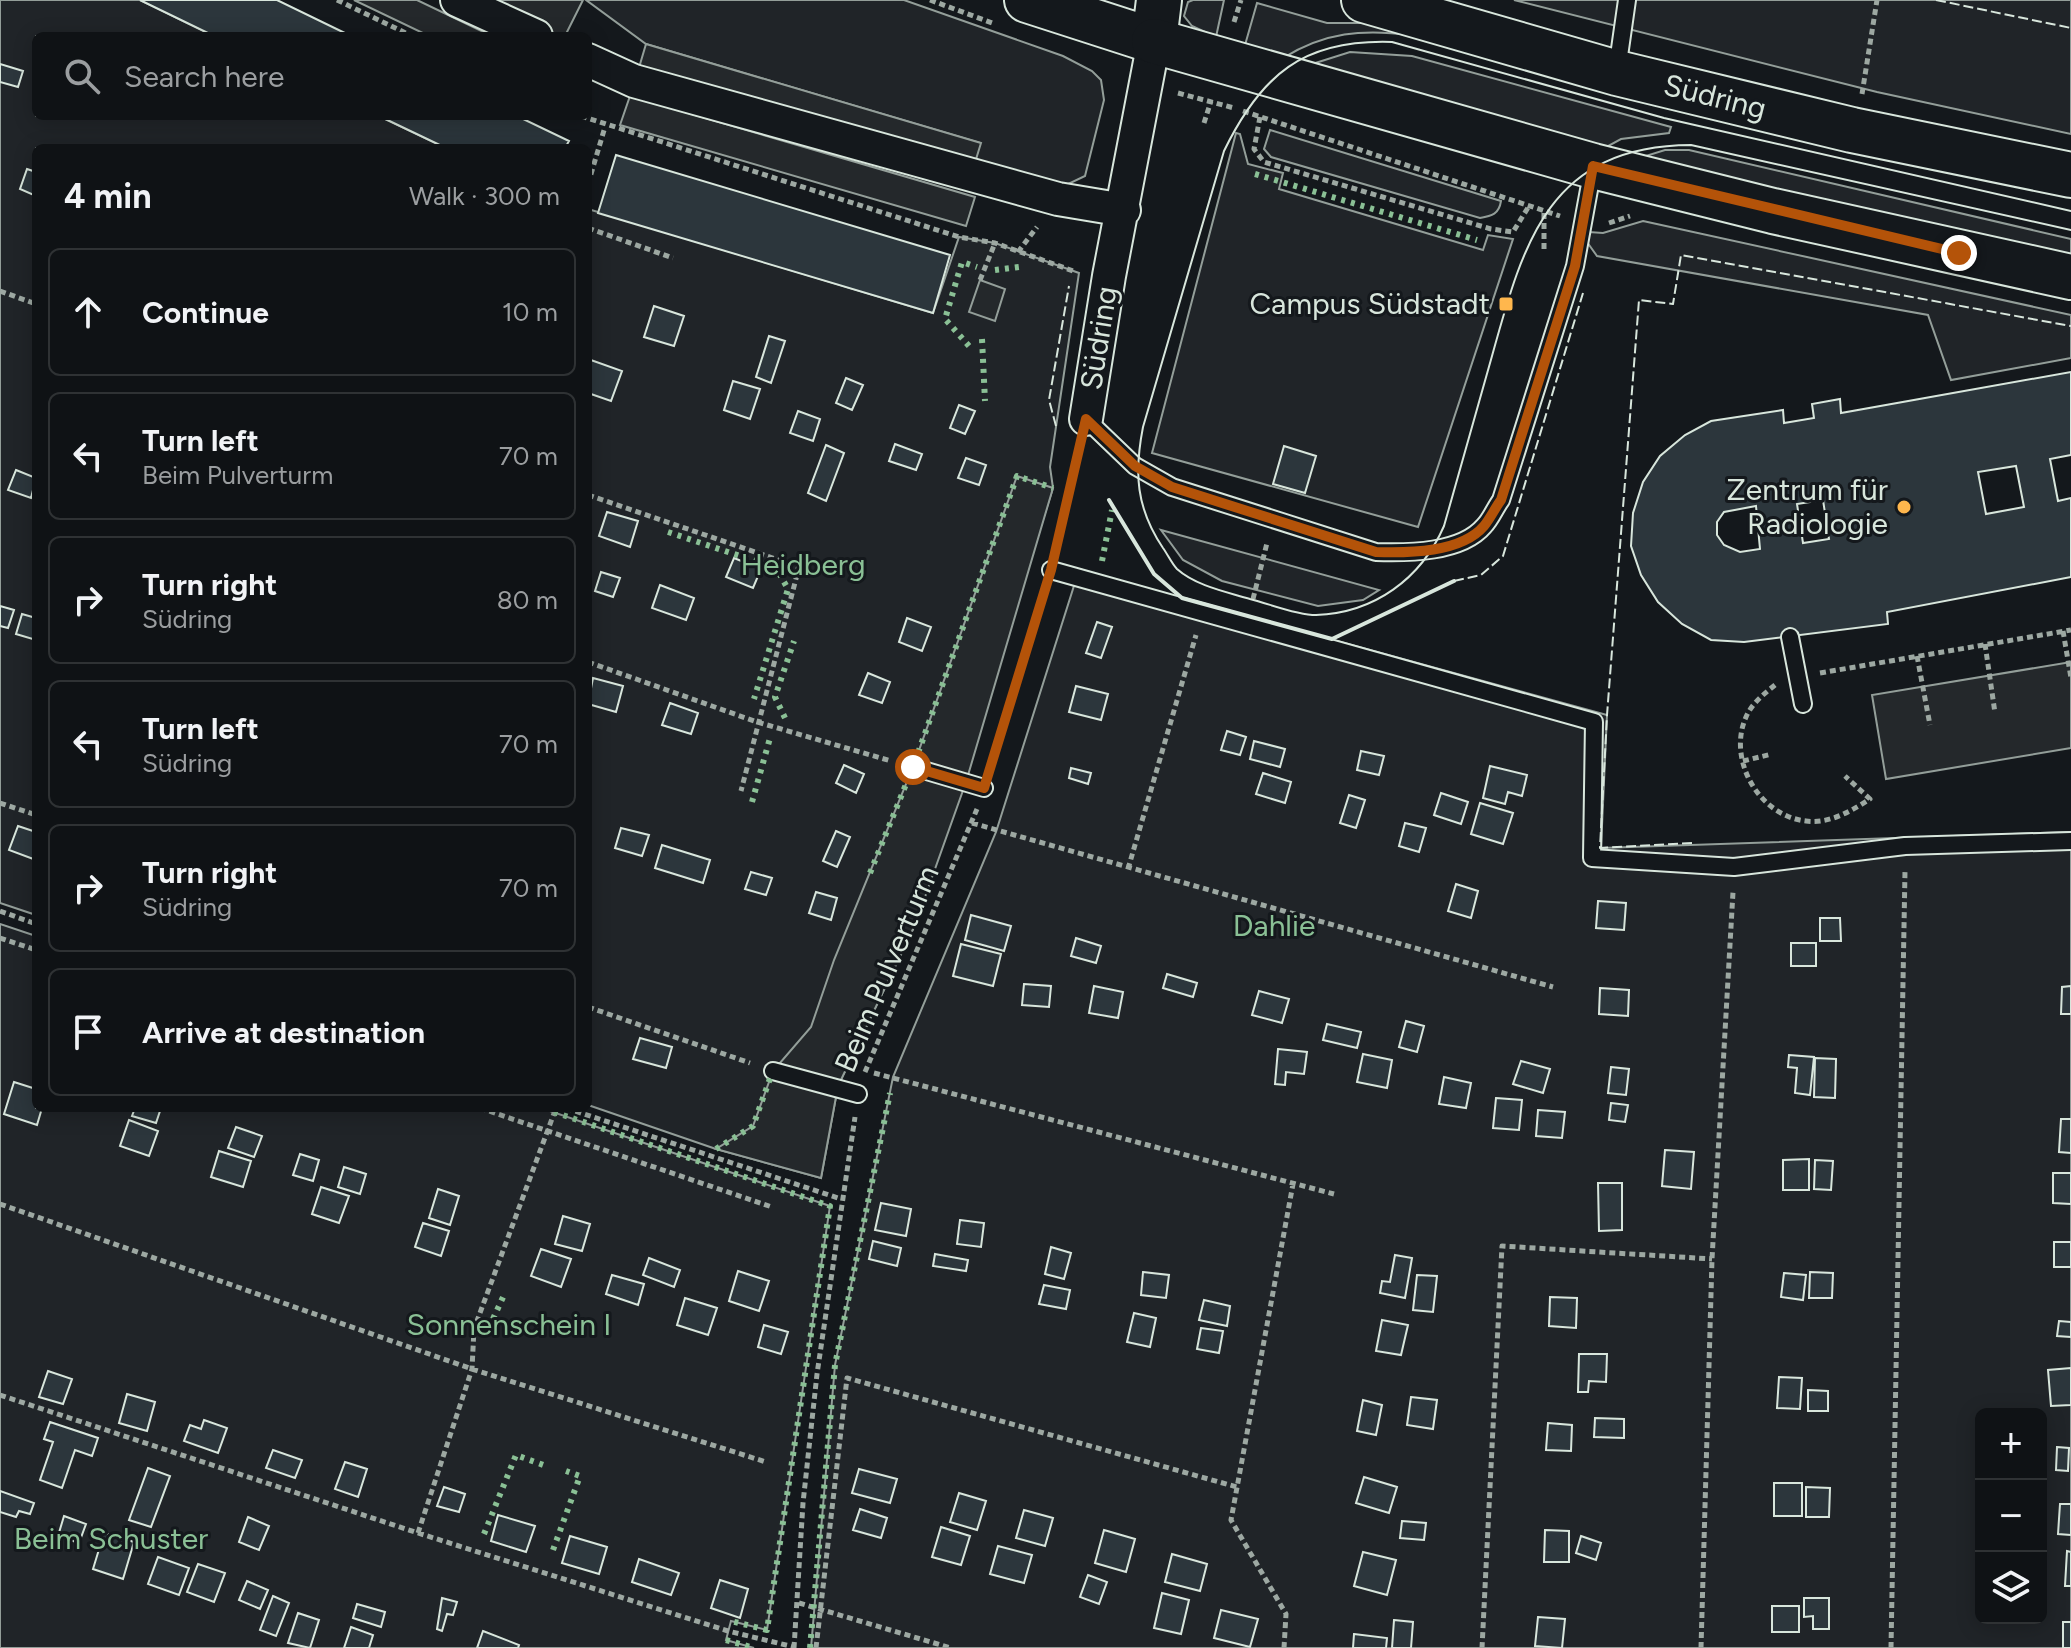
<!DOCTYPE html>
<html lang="en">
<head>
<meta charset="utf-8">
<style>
	:root { --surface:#0f1215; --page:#181b1e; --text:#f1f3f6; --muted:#9b9ea0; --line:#2f3234 }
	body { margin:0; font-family:Figtree,sans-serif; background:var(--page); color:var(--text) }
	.controls { position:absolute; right:24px; bottom:24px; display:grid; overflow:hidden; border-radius:12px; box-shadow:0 4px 20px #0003 }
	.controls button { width:72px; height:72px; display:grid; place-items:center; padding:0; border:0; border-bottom:2px solid var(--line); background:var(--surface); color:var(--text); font:40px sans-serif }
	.stop { position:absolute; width:24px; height:24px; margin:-18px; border:6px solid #b45309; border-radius:50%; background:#fff }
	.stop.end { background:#b45309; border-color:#fff; box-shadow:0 2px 8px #0008 }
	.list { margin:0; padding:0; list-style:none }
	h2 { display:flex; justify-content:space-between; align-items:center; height:104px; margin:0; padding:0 32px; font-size:34px }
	h2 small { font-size:26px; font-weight:400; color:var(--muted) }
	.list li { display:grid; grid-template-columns:52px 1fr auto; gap:24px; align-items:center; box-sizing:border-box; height:128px; margin:0 16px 16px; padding:0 16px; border:2px solid var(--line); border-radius:12px }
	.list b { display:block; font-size:30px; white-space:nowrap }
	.list p { margin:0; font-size:26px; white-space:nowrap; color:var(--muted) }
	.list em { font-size:26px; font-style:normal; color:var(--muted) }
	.icon { flex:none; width:44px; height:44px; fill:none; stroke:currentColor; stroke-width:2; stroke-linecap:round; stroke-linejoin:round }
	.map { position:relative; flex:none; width:2071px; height:1648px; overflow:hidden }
	.search { position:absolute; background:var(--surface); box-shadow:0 4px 20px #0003; left:32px; top:32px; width:560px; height:88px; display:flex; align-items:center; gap:20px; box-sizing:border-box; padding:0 28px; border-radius:12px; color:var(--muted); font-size:30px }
	.panel { position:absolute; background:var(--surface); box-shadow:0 4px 20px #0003; left:32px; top:144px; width:560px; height:968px; border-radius:12px }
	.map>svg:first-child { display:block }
</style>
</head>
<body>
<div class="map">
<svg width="2071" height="1648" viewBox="0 0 2071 1648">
	<rect width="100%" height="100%" fill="#14181c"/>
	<!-- green -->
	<path fill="#202428" stroke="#939e99" stroke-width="2" fill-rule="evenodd" d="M0,0H140L214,36H36V116H379L446,148H36V915L0,903Z
		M586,0H904L1063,56L1092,71L1101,80L1104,100L1085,176L1062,187L973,169L980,143L646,44Z
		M1193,0H1224L1216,37L1192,26L1184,16L1188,2Z
		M1514,0H2071V134L1877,92Z
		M1257,3L1327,23H1366L1411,35C1362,29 1325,32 1283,58L1245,45Z
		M1350,52L1412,56L1671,127L1669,133L1621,139L1601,150L1309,65Z
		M1270,130L1501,201C1499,214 1492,216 1480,218L1271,157L1264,149Z
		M1236,133L1240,134L1248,164L1283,173L1279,189L1483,250L1488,235L1513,239L1418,527L1152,453Z
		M1665,150H1689L2071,239V258L1636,159Z
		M588,209L933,313L959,237L995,243L1079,273L1050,467L1053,488L915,925L838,1086L821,1178L716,1149L588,1105Z
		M1643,221L2071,315V358L1951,380L1928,315L1597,256L1587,242L1589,232L1603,233Z
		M1161,530L1379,590L1363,600L1318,606L1222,581L1183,560Z
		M1079,570L1607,715L1601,848L2071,832V1648H811L835,1365L893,1077L996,832ZM1981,1414H2041V1618H1981Z
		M0,924L36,936V1108H541L830,1206L767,1630L731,1621L726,1640L754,1648H0Z"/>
	<!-- parking -->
	<path fill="#24282b" stroke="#939e99" stroke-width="2" d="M354,0H417L492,36H429Z
		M483,0H583L565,36H557Z
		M646,44L981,143L973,169L638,71Z
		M630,96L975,197L966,226L620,125Z
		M980,280L1005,289L995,321L969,312Z
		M1017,476L1053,488L966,782L915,925L838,1086L821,1178L716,1149L753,1126L773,1071L811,1027L834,960L913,767Z
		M2071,662V748L1886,779L1872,695Z"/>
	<!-- building -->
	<path fill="#2c363c" stroke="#d8e6dc" stroke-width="2" fill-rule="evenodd" d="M140,0H277L351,36H214Z
		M0,64L23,71L18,87L0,82Z
		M379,116H517L569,141L565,148H446Z
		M616,155L950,255L933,313L598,213Z
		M27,169L36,172V196L20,189Z
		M654,306L684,316L674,346L644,337Z
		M769,336L785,341L771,383L756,377Z
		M588,359L622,371L611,401L588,393Z
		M2071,372V455L2050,459L2058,501L2071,498V577L1887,612L1888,624L1744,642L1711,640L1682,624L1658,602L1641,575L1631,546L1633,513L1643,482L1660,456L1685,435L1711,421L1783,410L1784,423L1814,418L1812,404L1840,399L1841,413ZM2016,466L2024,507L1986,514L1978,472ZM1823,500L1829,539L1803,543L1797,504ZM1756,506L1760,549L1740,552L1724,545L1717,535V522L1724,512Z
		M846,378L863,385L852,410L836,403Z
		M733,381L760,389L750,419L724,410Z
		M959,405L975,411L965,434L950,428Z
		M798,411L820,419L813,441L790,433Z
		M895,444L922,454L916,470L889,461Z
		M826,445L844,453L826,501L808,493Z
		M1284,446L1316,456L1305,493L1273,484Z
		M966,458L986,465L979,485L958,478Z
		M16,470L36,478L31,498L8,490Z
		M607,512L638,521L630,547L599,536Z
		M734,558L761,569L753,588L726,577Z
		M601,572L620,578L613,597L595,591Z
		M660,585L694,598L686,620L652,608Z
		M0,606L14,610L8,628L0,626Z
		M22,614L36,618V640L16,634Z
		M907,618L931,627L922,651L899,642Z
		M1097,622L1112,627L1101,658L1086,653Z
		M868,673L890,682L882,703L859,695Z
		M593,678L623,686L616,712L588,704Z
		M1076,686L1108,694L1101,720L1069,712Z
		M670,703L698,713L691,734L662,725Z
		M1227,731L1246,737L1240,755L1221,750Z
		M1254,741L1285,749L1280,767L1250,759Z
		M1361,751L1384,756L1379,775L1357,770Z
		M844,765L864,774L856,793L836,783Z
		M1490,766L1527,775L1522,796L1508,792L1505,804L1483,798Z
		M1071,768L1091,773L1088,784L1069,778Z
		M1263,773L1291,782L1285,803L1256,794Z
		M1441,793L1468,802L1461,824L1434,815Z
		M1349,795L1365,800L1356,828L1340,823Z
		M1480,803L1513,813L1503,844L1471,834Z
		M1405,823L1426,828L1419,852L1399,846Z
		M18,826L36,832V860L9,850Z
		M621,828L649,835L642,856L615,848Z
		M836,831L850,837L837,867L823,861Z
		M662,845L710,860L703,883L655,868Z
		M751,872L772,878L766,895L745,889Z
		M1456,884L1478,891L1471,918L1448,911Z
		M816,892L837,898L831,920L809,913Z
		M1598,901L1626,903L1624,930L1596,928Z
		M971,915L1011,926L1004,951L965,940Z
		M1820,918H1840L1841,941H1820Z
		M1076,938L1101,946L1096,963L1071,956Z
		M1791,943H1816V966H1791Z
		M961,944L1001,954L993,986L953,976Z
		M1167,974L1197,983L1193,997L1163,988Z
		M1024,984L1051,986L1049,1007L1022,1005Z
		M1094,986L1123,992L1118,1018L1089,1013Z
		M2071,986V1014H2061L2062,987Z
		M1600,988L1629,990L1628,1016L1599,1014Z
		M1259,991L1289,999L1282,1023L1252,1015Z
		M1406,1021L1424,1026L1417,1052L1399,1047Z
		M1327,1024L1361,1032L1357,1048L1323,1040Z
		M640,1038L672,1047L666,1068L633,1059Z
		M1278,1049L1307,1052L1304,1074L1286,1072L1285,1085L1275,1084Z
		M1363,1054L1392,1060L1387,1088L1357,1082Z
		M1789,1055L1814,1057L1810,1095L1795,1093L1797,1068L1788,1067Z
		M1815,1058L1836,1059L1835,1098L1814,1097Z
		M1521,1061L1550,1069L1543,1093L1513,1084Z
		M1611,1067L1629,1069L1626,1095L1608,1093Z
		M1444,1077L1471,1083L1466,1108L1439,1104Z
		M14,1082L36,1089V1108H42L37,1125L4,1114Z
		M1496,1098L1522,1100L1519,1130L1493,1128Z
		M1611,1103L1628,1105L1625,1122L1609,1120Z
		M135,1108H161L156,1123L132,1116Z
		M1538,1110L1565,1112L1562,1138L1536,1136Z
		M2061,1119H2071V1153L2059,1152Z
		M129,1120L158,1131L149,1156L120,1146Z
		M236,1127L262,1136L254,1157L228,1148Z
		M1665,1150L1694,1152L1691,1189L1662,1186Z
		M219,1151L251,1161L243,1187L211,1177Z
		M300,1154L319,1160L313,1181L293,1175Z
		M1809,1159V1190H1783V1160Z
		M1815,1160L1833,1161L1831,1190L1814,1189Z
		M344,1167L366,1174L360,1194L338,1187Z
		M2053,1173H2071V1204L2053,1203Z
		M1598,1183H1622V1230L1599,1231Z
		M321,1187L349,1196L339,1223L312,1214Z
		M438,1189L459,1196L450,1225L429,1218Z
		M881,1203L911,1209L906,1236L875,1230Z
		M563,1216L590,1224L582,1251L555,1244Z
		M960,1220L984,1223L981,1247L957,1244Z
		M423,1223L449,1231L441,1256L415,1247Z
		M873,1241L901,1248L897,1266L869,1259Z
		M2054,1242H2071V1267H2054Z
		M1051,1247L1071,1253L1064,1279L1045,1274Z
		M541,1249L571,1259L561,1287L531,1276Z
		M935,1254L968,1260L966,1271L933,1266Z
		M1395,1255L1412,1258L1405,1298L1380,1293L1382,1281L1390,1282Z
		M649,1258L680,1270L674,1287L643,1275Z
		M738,1271L769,1281L759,1311L729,1301Z
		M1143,1272L1169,1275L1166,1298L1141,1295Z
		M1810,1272L1833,1273L1832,1298H1809Z
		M1784,1273L1806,1275L1803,1300L1781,1297Z
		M612,1275L644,1284L638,1305L606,1294Z
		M1417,1275L1437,1276L1433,1312L1413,1310Z
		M1044,1285L1070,1290L1066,1309L1039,1304Z
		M1550,1297L1577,1298L1576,1328L1549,1326Z
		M685,1298L717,1308L708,1335L677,1325Z
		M1204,1300L1230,1306L1227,1326L1199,1320Z
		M1134,1313L1156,1318L1150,1347L1127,1342Z
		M1382,1320L1408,1325L1401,1355L1376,1351Z
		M2059,1321L2071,1322V1337L2057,1336Z
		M764,1325L788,1332L781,1354L758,1347Z
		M1201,1328L1223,1331L1219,1353L1197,1349Z
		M1579,1354H1607L1606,1382L1589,1381L1588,1392H1578Z
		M2071,1368V1405L2051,1406L2048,1370Z
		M48,1371L72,1379L63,1404L39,1397Z
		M1779,1377L1802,1378L1800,1409L1777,1408Z
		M1808,1390L1828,1391V1411H1808Z
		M127,1394L155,1402L147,1431L119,1423Z
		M1411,1397L1437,1400L1433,1429L1407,1425Z
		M1363,1400L1382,1405L1376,1435L1357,1431Z
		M1595,1418L1624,1419V1438L1594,1437Z
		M204,1420L227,1428L218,1453L184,1441L190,1425L201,1429Z
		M50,1422L98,1438L92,1456L75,1450L62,1488L40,1480L53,1442L44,1439Z
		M1548,1423L1572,1425L1571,1451L1546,1450Z
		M2057,1447L2069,1448L2068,1471L2056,1470Z
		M273,1450L302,1460L295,1478L266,1468Z
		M345,1462L367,1469L358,1497L335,1489Z
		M148,1468L170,1476L151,1527L129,1520Z
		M859,1469L897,1479L890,1503L852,1493Z
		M1364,1477L1397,1487L1389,1513L1356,1503Z
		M1774,1483H1802V1516H1774Z
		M444,1487L465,1494L459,1512L437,1506Z
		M1806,1487L1830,1488L1829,1517H1806Z
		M0,1491L34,1503L30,1514L19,1511L16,1517L0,1512Z
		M959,1493L986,1501L977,1530L950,1522Z
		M2060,1504H2071V1535L2058,1534Z
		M860,1509L887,1518L881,1538L853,1530Z
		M1024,1510L1053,1518L1045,1546L1016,1538Z
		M498,1515L535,1526L526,1552L491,1541Z
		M64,1516L86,1524L79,1543L58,1536Z
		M248,1517L269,1526L259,1550L239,1542Z
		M1402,1521L1426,1523L1424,1540L1400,1538Z
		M941,1527L970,1536L961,1565L932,1557Z
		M1104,1530L1135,1539L1126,1572L1095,1563Z
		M1545,1530L1569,1531V1562H1544Z
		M104,1533L134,1542L123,1579L93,1569Z
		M570,1536L607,1547L599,1574L562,1563Z
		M1581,1536L1601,1543L1596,1560L1576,1553Z
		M998,1546L1032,1555L1024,1583L990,1574Z
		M2067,1551L2071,1552V1586H2065Z
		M1363,1552L1396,1560L1387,1595L1354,1586Z
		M1172,1554L1207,1564L1200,1591L1165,1582Z
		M158,1557L189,1568L179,1595L148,1584Z
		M639,1559L679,1573L671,1595L632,1582Z
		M198,1564L225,1573L214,1602L187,1592Z
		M1088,1575L1107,1582L1099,1604L1080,1597Z
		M720,1580L748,1589L740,1618L711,1608Z
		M247,1581L268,1590L260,1609L239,1600Z
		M1162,1593L1189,1600L1181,1634L1154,1628Z
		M273,1596L289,1603L276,1636L260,1630Z
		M442,1598L457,1602L453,1615L447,1614L442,1631L437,1629Z
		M1804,1598H1829V1629H1813V1616L1804,1617Z
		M357,1604L385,1612L381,1627L353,1618Z
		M1772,1606H1799V1632H1772Z
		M1221,1610L1258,1619L1250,1647L1214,1638Z
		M298,1613L319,1620L310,1648L288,1643Z
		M1538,1617L1565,1619L1562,1648L1535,1646Z
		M1394,1620L1413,1622L1411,1648H1392Z
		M2063,1622H2071V1648H2063Z
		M351,1627L373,1635L369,1648H344Z
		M483,1631L519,1645L518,1648H477Z
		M1354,1634L1387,1638L1386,1648H1353Z"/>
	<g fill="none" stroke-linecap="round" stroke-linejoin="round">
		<!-- lane casing -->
		<g stroke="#d8e6dc" stroke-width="20">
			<path id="lane" d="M1617,70L1627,0
				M1086,419L1135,466L1172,487L1376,552C1408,553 1461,553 1484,526C1491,519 1495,508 1501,500L1575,266L1593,168
				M1051,570L1594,722L1592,858L1734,867L1905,846L2071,841
				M1790,637L1803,704
				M913,767L984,788
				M773,1071L858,1094"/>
		</g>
		<!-- street casing -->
		<g stroke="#d8e6dc" stroke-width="36">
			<path id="street" d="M457,0L536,36
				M588,60L634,81L1058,199L1124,210
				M1086,419L1109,276L1154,41"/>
		</g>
		<!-- secondary casing -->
		<g stroke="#d8e6dc" stroke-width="48">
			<path id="secondary" d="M1027,0L1154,41L1159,0"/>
		</g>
		<!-- primary casing -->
		<g stroke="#d8e6dc" stroke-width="48">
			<path id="primary" d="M1364,0L1617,73L1852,130L2071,175
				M1154,41L1593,166L1773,211L2071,277"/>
		</g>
		<!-- path -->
		<path stroke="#9da8a2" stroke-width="5" stroke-dasharray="6 4" stroke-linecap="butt" d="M337,0L412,36
			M930,0L995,24
			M1234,22L1241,0
			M1178,93L1234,108
			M1862,94L1877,0
			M1243,111L1560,216
			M581,116L959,237L995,243L1076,272
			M1260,117L1254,149L1264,162L1491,229L1513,232L1529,206
			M1204,123L1211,101
			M588,184L605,127
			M1609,223L1630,216
			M588,228L673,258
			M1544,249V211
			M1018,252L1037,227
			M980,280L995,243
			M0,291L36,304
			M588,495L799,567L741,791
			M1057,547L1079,452
			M1253,599L1267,543
			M2063,631L2071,678
			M1985,644L1995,713
			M1917,656L1930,725
			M588,662L757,722L891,761
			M1820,673L2071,630
			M1775,685C1764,694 1752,703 1746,717C1727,760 1759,816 1806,821C1830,824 1851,811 1870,799L1845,776
			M1743,761L1772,754
			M991,765L1045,591
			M0,803L36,815
			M972,823L1553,987
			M1128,869L1196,635
			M0,911L36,924
			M0,938L36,950
			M588,1007L750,1063
			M865,1072L977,809
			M874,1073L1334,1194
			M480,1108L772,1207
			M566,1108L841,1199
			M0,1204L472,1369L766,1462
			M0,1395L418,1533L728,1631L794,1647
			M418,1533L472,1369L474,1329L556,1108
			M799,1603L951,1648
			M794,1648L803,1503L817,1374L855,1117
			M816,1648L847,1378L1237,1487
			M1284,1648L1286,1614L1231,1520L1293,1184
			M1482,1648L1502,1246L1712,1259
			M1701,1648L1712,1259L1733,892
			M1891,1648L1905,871"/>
		<!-- lane -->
		<use href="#lane" stroke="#14181c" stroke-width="16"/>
		<!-- street -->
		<use href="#street" stroke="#14181c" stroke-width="32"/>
		<!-- secondary -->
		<use href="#secondary" stroke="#14181c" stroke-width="44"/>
		<!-- primary -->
		<use href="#primary" stroke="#14181c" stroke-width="44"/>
		<!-- tram -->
		<path stroke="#d8e6dc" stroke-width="2" d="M2071,211L1664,118L1392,42C1303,39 1261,75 1224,151L1143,427C1134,473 1136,508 1163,548C1168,555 1172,564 1177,569C1196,586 1227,592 1250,599C1270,604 1296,615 1316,615C1374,613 1421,579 1444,526C1460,469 1476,413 1492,356C1524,240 1550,146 1691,145L2071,230"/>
		<!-- hedge -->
		<path stroke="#8ac095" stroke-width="6" stroke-dasharray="4 6" stroke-linecap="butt" d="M1255,174L1477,240
			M995,270L1019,267
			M982,339L985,401
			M969,346L945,319L962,262L977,267
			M668,532L776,568L788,589L754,699
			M1102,561L1112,510
			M785,718L775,697L794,641
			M752,802L770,738
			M870,873L913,767L1017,476L1053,488
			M554,1112L830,1206L767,1630L731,1621
			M716,1149L753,1126L772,1073
			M493,1319L504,1295
			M484,1534L516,1455L546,1466
			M553,1550L580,1476L566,1471
			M726,1640L754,1648
			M810,1648L835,1365L890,1093"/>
		<!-- fence -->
		<path stroke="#d8e6dc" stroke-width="2" stroke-dasharray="10 4" stroke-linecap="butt" d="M1936,0L2071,28
			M1056,426L1049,400L1069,286
			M1454,581L1481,575L1503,556L1583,293
			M1692,843L1600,848L1607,715L1639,300L1673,304L1681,255L2071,326"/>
		<!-- wall -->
		<path stroke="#d8e6dc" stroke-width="4" d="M1109,500L1154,574L1182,598L1332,639L1454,581"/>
	</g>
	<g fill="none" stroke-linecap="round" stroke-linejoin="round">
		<!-- route -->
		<path stroke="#b45309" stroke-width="10" d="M913,767L984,788L1051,570L1086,419L1135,466L1172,487L1376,552C1408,553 1461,553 1484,526C1490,519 1495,508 1501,500L1575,266L1593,166L1959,253"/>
	</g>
	<!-- markers -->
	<g fill="#ffb74d" stroke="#14181c" stroke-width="3">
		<rect x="1498" y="296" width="16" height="16" rx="4"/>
		<circle cx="1904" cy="507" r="8"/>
	</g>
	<g text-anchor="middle" stroke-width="6" stroke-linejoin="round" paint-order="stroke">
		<!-- street labels -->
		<g font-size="30" fill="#d8e6dc" stroke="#14181c">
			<text transform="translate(1715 97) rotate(14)" y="10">Südring</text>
			<text transform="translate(1099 338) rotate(-81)" y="10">Südring</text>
			<text transform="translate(887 969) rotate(-67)" y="10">Beim Pulverturm</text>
		</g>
		<!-- poi labels -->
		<g font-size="30" fill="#d8e6dc" stroke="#14181c" text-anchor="end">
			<text x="1490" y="314">Campus Südstadt</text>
			<text x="1888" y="500">Zentrum für<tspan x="1888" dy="34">Radiologie</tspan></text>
		</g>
		<!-- park labels -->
		<g font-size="30" fill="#8ac095" stroke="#14181c">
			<text x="803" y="575">Heidberg</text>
			<text x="1274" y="936">Dahlie</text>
			<text x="509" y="1335">Sonnenschein I</text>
			<text x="111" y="1549">Beim Schuster</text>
		</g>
	</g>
</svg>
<div class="controls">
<button>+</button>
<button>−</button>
<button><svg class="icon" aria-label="layers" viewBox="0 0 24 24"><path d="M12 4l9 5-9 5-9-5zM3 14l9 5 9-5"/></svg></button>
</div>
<div class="stop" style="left:913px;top:767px"></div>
<div class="stop end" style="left:1959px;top:253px"></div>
<div class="search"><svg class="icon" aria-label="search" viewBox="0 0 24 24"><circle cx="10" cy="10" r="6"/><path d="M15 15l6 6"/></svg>Search here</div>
<section class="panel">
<h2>4 min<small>Walk · 300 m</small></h2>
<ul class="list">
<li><svg class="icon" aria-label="ahead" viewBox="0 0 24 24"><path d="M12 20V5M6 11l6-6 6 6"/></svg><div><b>Continue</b></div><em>10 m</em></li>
<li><svg class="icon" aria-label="left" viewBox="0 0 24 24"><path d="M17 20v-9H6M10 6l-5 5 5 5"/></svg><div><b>Turn left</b><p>Beim Pulverturm</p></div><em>70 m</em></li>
<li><svg class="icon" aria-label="right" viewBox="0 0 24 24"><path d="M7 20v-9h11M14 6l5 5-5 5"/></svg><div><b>Turn right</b><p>Südring</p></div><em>80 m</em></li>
<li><svg class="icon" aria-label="left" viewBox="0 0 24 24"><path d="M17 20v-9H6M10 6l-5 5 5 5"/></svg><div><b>Turn left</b><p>Südring</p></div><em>70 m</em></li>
<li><svg class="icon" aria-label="right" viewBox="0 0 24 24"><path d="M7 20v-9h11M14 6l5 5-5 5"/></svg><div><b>Turn right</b><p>Südring</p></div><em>70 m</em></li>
<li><svg class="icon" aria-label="arrive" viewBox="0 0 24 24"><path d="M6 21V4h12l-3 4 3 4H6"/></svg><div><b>Arrive at destination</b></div></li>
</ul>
</section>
</div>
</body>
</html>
